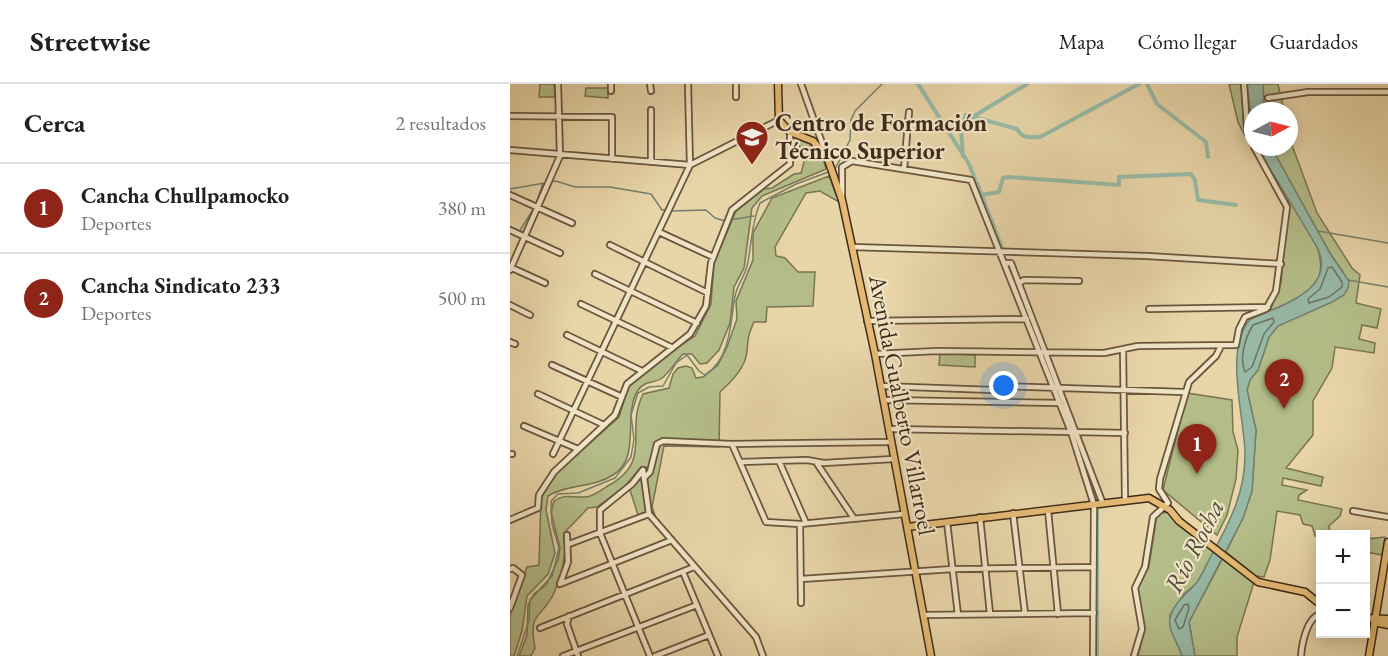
<!DOCTYPE html>
<html lang="es">
<head>
<meta charset="utf-8">
<style>
	:root { --surface:#fff; --page:#f6f6f6; --text:#202124; --muted:#757577; --line:#e0e0e0; --accent:#8f2418 }
	body { margin:0; font-family:"EB Garamond",serif; background:var(--page); color:var(--text) }
	.controls { position:absolute; right:18px; bottom:18px; display:grid; overflow:hidden; border-radius:0px; box-shadow:0 3px 15px #0003 }
	.controls button { width:54px; height:54px; display:grid; place-items:center; padding:0; border:0; border-bottom:2px solid var(--line); background:var(--surface); color:var(--text); font:30px sans-serif }
	.compass { position:absolute; left:734px; top:18px; width:54px; height:54px; border-radius:50%; background:var(--surface); box-shadow:0 3px 15px #0003; rotate:83deg }
	.you { position:absolute; left:494px; top:302px; width:21px; height:21px; margin:-15px; border:4px solid #fff; border-radius:50%; background:#1a73e8; box-shadow:0 0 0 9px #1a73e833 }
	.badge { display:grid; place-items:center; width:39px; height:39px; border-radius:50%; background:var(--accent); color:#fff; font-size:20px; font-weight:700 }
	.pin { position:absolute; translate:-50% -50px; filter:drop-shadow(0 2px 3px #0008) }
	.pin::after { content:''; position:absolute; top:32px; width:21px; height:18px; background:inherit; clip-path:polygon(0 0,100% 0,50% 100%) }
	.list { margin:0; padding:0; list-style:none }
	h2 { display:flex; justify-content:space-between; align-items:center; height:78px; margin:0; padding:0 24px; font-size:26px }
	h2 small { font-size:20px; font-weight:400; color:var(--muted) }
	.list li { display:grid; grid-template-columns:39px 1fr auto; gap:18px; align-items:center; box-sizing:border-box; height:90px; padding:0 24px; border-top:2px solid var(--line) }
	.list b { display:block; font-size:22px; white-space:nowrap }
	.list p { margin:0; font-size:20px; white-space:nowrap; color:var(--muted) }
	.list em { font-size:20px; font-style:normal; color:var(--muted) }
	.map { position:relative; flex:none; width:878px; height:572px; overflow:hidden }
	header { display:flex; align-items:center; gap:36px; box-sizing:border-box; height:84px; padding:0 30px; background:var(--surface); border-bottom:2px solid var(--line) }
	header strong { font-size:28px }
	nav { display:flex; gap:33px; margin-inline-start:auto; font-size:21px }
	main { display:flex }
	aside { flex:1; background:var(--surface) }
	.map>svg:first-child { display:block }
</style>
</head>
<body>
<header>
<strong>Streetwise</strong>
<nav><a>Mapa</a><a>Cómo llegar</a><a>Guardados</a></nav>
</header>
<main>
<aside>
<h2>Cerca<small>2 resultados</small></h2>
<ul class="list">
<li><span class="badge">1</span><div><b>Cancha Chullpamocko</b><p>Deportes</p></div><em>380 m</em></li>
<li><span class="badge">2</span><div><b>Cancha Sindicato 233</b><p>Deportes</p></div><em>500 m</em></li>
</ul>
</aside>
<div class="map">
<svg width="878" height="572" viewBox="0 0 878 572">
	<rect width="100%" height="100%" fill="#e8d5a8"/>
	<filter id="stains"><feTurbulence type="fractalNoise" baseFrequency=".00333" numOctaves="4"/><feColorMatrix values="0 0 0 0 .2 0 0 0 0 .09 0 0 0 0 .02 0 0 0 .5 -.17"/></filter>
	<radialGradient id="worn" r=".72"><stop offset=".6" stop-color="#630" stop-opacity="0"/><stop offset="1" stop-color="#630" stop-opacity=".3"/></radialGradient>
	<!-- green -->
	<path fill="#b4bd89" stroke="#7a7452" stroke-width="1.5" d="M30,0H44L45,13H29Z
		M719,0H731L735,52L728,38Z
		M753,0H768L774,27H754Z
		M76,4H98V14L75,12Z
		M779,53L807,129L842,184L850,191L846,219L871,225L867,244L852,241L849,255L865,259L864,269L825,263L822,284L803,317V351L776,384L813,393L811,402L773,394L772,401L797,406L789,411L788,416L832,425L830,432L819,442L820,450H810V454L805,452L802,442L793,440L790,431L767,427L760,476L754,493L746,492L716,468L733,434L742,407L746,346L737,306L740,296L748,286L759,253L768,242L790,230L833,188L821,171L761,63H779Z
		M288,56H297L314,78L316,85L252,112L242,124L234,184L224,203L220,239L209,266L197,279L190,280L182,270H173C168,275 157,291 152,294C144,300 135,296 128,306C112,331 132,373 103,391C83,404 57,400 38,412L36,426L45,469L38,490L17,512L12,547L4,572H0V532L17,483L29,481L31,411L48,388L109,333L119,301L156,271L185,252L201,220L204,179L226,127L254,105L262,104L284,90L291,89L294,78Z
		M319,92L329,118L310,107L296,109L265,163L266,172L275,174L288,188H305L303,222L257,223L256,238H244C238,251 238,254 237,267C236,283 222,297 210,308L209,363L154,362L142,423L146,434L141,426L136,383H131L115,402L87,423L78,424L56,447C56,469 53,489 44,509C31,536 18,526 25,564L21,572H9L17,551L18,521L24,510L36,501L48,476L50,464L41,428L44,417C56,409 62,414 75,413C82,413 90,407 96,403C145,377 114,349 133,310L159,304L163,290L168,284L176,282L182,284L186,294L193,293L208,281L217,263L227,235L226,217L243,176V149L262,114Z
		M779,115C796,141 831,185 795,210C785,217 772,222 760,227L771,199Z
		M430,269L465,271V283L429,281Z
		M677,309L722,316L723,348L728,366L726,395L717,431L707,451L653,406Z
		M131,394L136,428L128,431L120,406Z
		M658,428L704,467L687,499L674,510L660,531V541L672,572H628L634,547L627,520L628,504L639,482L647,430Z
		M875,453L872,471L856,468V455Z
		M713,474L744,498L727,553V572H685L679,538Z"/>
	<!-- water -->
	<path fill="#97b9a6" stroke="#74806e" stroke-width="1.5" d="M737,0H753L754,27H743V51Z
		M747,63H761L821,171L839,197L838,204L834,211L822,218L768,242L759,253L748,286L740,296L737,306L746,346L742,407L733,434L679,538L685,572H672C669,560 657,546 660,534C663,519 678,509 687,498C693,490 697,479 702,470C720,438 736,406 735,368C734,333 715,267 738,238C741,233 751,231 757,228C785,217 825,199 807,163Z"/>
	<g fill="none" stroke-linecap="round" stroke-linejoin="round">
		<!-- shore -->
		<path stroke="#6c7260" stroke-width="1.5" d="M822,183L832,198V203L819,213L799,219L798,215L810,205L818,184Z
			M763,234L764,238L754,250L742,283L735,288C729,274 735,254 743,241Z
			M674,521L678,520L679,524L673,543L669,545L665,536Z"/>
		<!-- stream -->
		<path stroke="#74806e" stroke-width="1.5" d="M325,85L340,56L341,36L345,27L372,0
			M0,105L46,97L65,103H100L141,110L152,126H156
			M26,120L33,99
			M160,127L196,126L205,134L215,137
			M220,136L244,132
			M808,147L878,159
			M9,148L24,124
			M838,196L878,203
			M7,572L19,537L20,516L42,492L49,464L42,440L41,417L48,410L68,409L105,394L121,373L124,355L121,331L128,309L139,303L153,302L166,279L177,271L189,287L195,291C221,274 220,240 225,212C227,201 235,192 237,182C242,160 241,140 250,119L286,100L321,87"/>
		<!-- canal -->
		<path stroke="#97b9a6" stroke-width="4" d="M408,0L459,80L465,95
			M637,0L647,20L696,58L698,73
			M464,32L517,0
			M453,72L451,45L456,31L507,45C513,55 519,53 530,53L629,0
			M467,99L492,164
			M471,111L489,108L493,94L498,93L609,101V93L681,90L685,96L688,116L726,121
			M499,182L510,212
			M513,218L524,246
			M575,378L587,418
			M587,572V424"/>
		<!-- minor casing -->
		<g stroke="#6a563e" stroke-width="8">
			<path id="minor" d="M101,0V7
				M140,0L141,7
				M291,0L316,70
				M734,0L737,42L743,60
				M226,13V0
				M758,14L798,8H878
				M0,32L102,33V75
				M0,66L180,81L269,36
				M141,78V26
				M394,85L399,28
				M0,111L62,139
				M332,114V83L342,77L461,96L561,348L584,421L583,572
				M0,146L50,169
				M149,148L203,173
				M100,161L198,209
				M342,163L637,172L771,180
				M494,179H501L593,420
				M0,183L35,199
				M0,186L50,72L48,0
				M85,190L187,239
				M509,199L514,196L569,197
				M71,220L161,263
				M0,221L20,231
				M639,225L758,223
				M357,237L517,235
				M57,251L132,287
				M0,258L5,260
				M613,265L615,415
				M365,270L427,267L594,269L628,262L726,261L729,245L735,233L756,225L766,207L777,123L744,63
				M42,281L112,313
				M371,302L483,306L493,302L674,308
				M28,310L94,341
				M373,316L549,319
				M14,342L68,365
				M379,345L561,348
				M566,348L615,349
				M222,360L256,438L290,440L394,430
				M0,370H2
				M43,370L180,81L178,0
				M269,377L296,439
				M230,378L297,376L314,379L383,375
				M306,378L343,433
				M133,386L139,430L246,553L253,572
				M133,386L122,400L90,426V449L140,572
				M134,394L140,388L147,360L153,357L222,360L381,358
				M538,426L548,530
				M843,427L878,433
				M503,429L515,530
				M470,433L480,530
				M0,436L28,424L29,411L44,388L105,331L117,300L180,250L196,222L201,179L222,126L280,80V48
				M437,438L448,531
				M290,440L291,519
				M59,460L139,430
				M0,485L3,484L12,491L0,524
				M173,488L208,572
				M291,495L443,485L584,483
				M50,500L162,456
				M50,500L58,478L57,451
				M414,531L584,529
				M59,532L57,540L68,572
				M30,544L184,483
				M53,572L187,521
				M145,572L199,551
				M624,572L632,545L625,504L635,483L643,433L658,419L649,405L650,395L679,298L706,272L710,264
				M791,572C792,559 797,534 810,530"/>
		</g>
		<!-- major casing -->
		<g stroke="#402b1a" stroke-width="9">
			<path id="major" d="M268,0L269,36L280,48L303,57L317,73L332,116L365,270L421,572
				M397,443L639,414L660,426L669,437L748,498L795,508L810,520
				M856,534L878,535
				M864,538L878,541
				M859,572L878,458"/>
		</g>
		<!-- minor -->
		<use href="#minor" stroke="#f0e4c6" stroke-width="4.5"/>
		<!-- major -->
		<use href="#major" stroke="#e4ba74" stroke-width="6"/>
	</g>
	<!-- icons -->
	<defs>
		<g id="university-pin" transform="scale(1.725)"><path d="M0 17L-7.5 6A9.5 9.5 0 1 1 7.5 6Z" fill="#8f2418" stroke="#f0e4c6"/><path d="M0-5L7-2L0 1L-7-2ZM-4 1L0 2.5L4 1V4Q0 6-4 4Z" fill="#fff"/></g>
	</defs>
	<g fill-rule="evenodd">
		<use href="#university-pin" x="242" y="53"/>
	</g>
	<g text-anchor="middle" stroke-width="4.5" stroke-linejoin="round" paint-order="stroke">
		<!-- poi labels -->
		<g font-size="24" font-weight="bold" fill="#402b1a" stroke="#f0e4c6" text-anchor="start">
			<text x="265" y="47">Centro de Formación<tspan x="265" dy="28">Técnico Superior</tspan></text>
		</g>
		<!-- street labels -->
		<g font-size="24" fill="#402b1a" stroke="#f0e4c6">
			<text transform="translate(392 321) rotate(79)" y="8">Avenida Gualberto Villarroel</text>
		</g>
		<!-- water labels -->
		<g font-size="26" font-style="italic" fill="#564e3d" stroke="#f0e4c6">
			<text transform="translate(684 462) rotate(-63)" y="9">Río Rocha</text>
		</g>
	</g>
	<rect width="100%" height="100%" filter="url(#stains)"/>
	<rect width="100%" height="100%" fill="url(#worn)"/>
</svg>
<div class="controls">
<button>+</button>
<button>−</button>
</div>
<svg class="compass" viewBox="-18 -18 36 36"><path d="M0-13l5 13h-10z" fill="#e53935"/><path d="M0 13l5-13h-10z" fill="#757577"/></svg>
<div class="you"></div>
<div class="pin badge" style="left:687px;top:390px">1</div>
<div class="pin badge" style="left:774px;top:325px">2</div>
</div>
</main>
</body>
</html>
